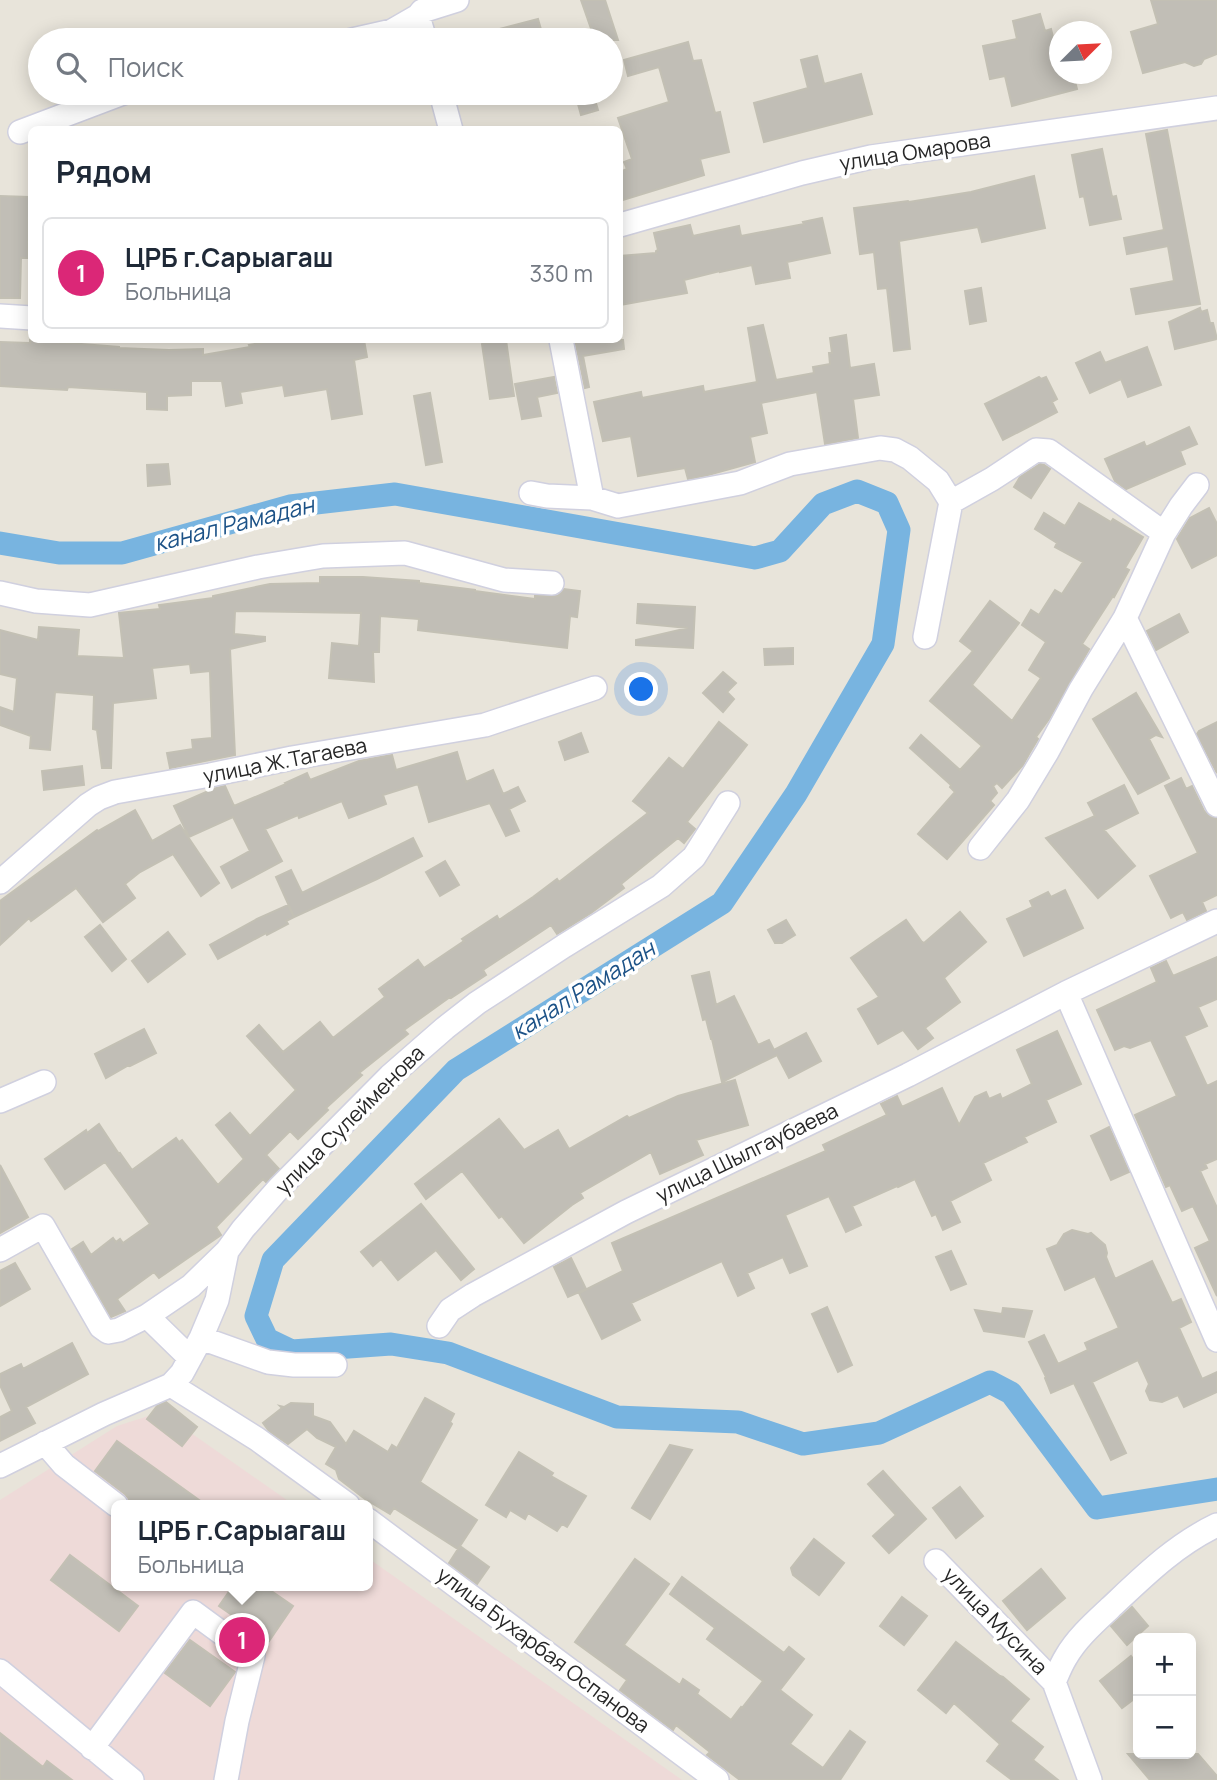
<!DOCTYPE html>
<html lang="ru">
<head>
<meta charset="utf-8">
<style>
	:root { --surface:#fff; --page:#f6f6f7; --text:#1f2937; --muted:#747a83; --line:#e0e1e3; --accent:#db2777 }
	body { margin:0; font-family:Manrope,sans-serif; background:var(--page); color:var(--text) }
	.controls { position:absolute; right:21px; bottom:21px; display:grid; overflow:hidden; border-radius:10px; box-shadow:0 4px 18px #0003 }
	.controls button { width:63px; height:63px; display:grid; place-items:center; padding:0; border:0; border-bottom:2px solid var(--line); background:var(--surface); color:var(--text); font:35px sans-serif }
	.compass { position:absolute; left:1049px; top:21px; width:63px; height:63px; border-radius:50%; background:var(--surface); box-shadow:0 4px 18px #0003; rotate:66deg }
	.you { position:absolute; left:642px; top:690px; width:24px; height:24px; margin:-18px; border:5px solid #fff; border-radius:50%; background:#1a73e8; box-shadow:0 0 0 10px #1a73e833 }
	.badge { display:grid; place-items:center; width:46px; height:46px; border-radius:50%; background:var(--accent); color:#fff; font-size:23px; font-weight:700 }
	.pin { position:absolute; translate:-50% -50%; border:4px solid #fff; box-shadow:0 2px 7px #0006 }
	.popup { position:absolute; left:111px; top:1500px; width:262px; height:91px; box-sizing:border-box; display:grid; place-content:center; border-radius:10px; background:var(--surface); filter:drop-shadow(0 2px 5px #0005); font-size:23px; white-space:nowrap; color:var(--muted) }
	.popup b { font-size:26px; color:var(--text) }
	.popup::after { content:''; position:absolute; left:50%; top:100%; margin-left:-14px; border:14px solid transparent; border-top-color:var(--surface) }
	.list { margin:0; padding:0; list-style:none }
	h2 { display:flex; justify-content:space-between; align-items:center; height:91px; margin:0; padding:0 28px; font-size:30px }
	h2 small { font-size:23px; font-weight:400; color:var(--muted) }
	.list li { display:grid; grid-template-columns:46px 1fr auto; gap:21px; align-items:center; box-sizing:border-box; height:112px; margin:0 14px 14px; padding:0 14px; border:2px solid var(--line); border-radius:10px }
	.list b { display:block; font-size:26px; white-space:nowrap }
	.list p { margin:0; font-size:23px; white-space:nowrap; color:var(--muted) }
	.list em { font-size:23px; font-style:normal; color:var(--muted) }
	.icon { flex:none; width:38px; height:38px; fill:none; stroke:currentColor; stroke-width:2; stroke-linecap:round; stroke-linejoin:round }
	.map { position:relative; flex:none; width:1217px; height:1780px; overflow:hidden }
	.search { position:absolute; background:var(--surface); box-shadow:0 4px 18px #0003; left:28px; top:28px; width:595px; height:77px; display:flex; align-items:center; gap:18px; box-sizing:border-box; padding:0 24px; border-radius:38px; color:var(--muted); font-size:26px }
	.panel { position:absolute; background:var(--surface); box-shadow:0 4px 18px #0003; left:28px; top:126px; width:595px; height:217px; border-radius:10px }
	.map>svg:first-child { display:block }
</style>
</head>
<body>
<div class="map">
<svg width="1217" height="1780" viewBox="0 0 1217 1780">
	<rect width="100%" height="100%" fill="#e8e4da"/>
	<!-- medical -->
	<path fill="#eedad8" d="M161,1412L294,1505H116V1586H368V1558L682,1780H0V1500L117,1426Z"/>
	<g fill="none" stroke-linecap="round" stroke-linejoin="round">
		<!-- canal -->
		<path stroke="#78b4e0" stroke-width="23" d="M0,543L59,553H122L290,506L395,494L755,558L780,551L823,504L857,491L887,503L899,530L883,644L796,794L722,903L456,1070L273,1260L256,1316L267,1339L292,1351L391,1344L448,1353L617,1417L738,1422L803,1444L879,1433L990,1382L1011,1393L1097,1508L1217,1489"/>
	</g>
	<!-- building -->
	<path fill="#c1beb6" stroke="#c3c0b4" stroke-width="2" d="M581,0H605L618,40H595Z
		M1151,0H1217V54L1204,59L1201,64L1194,66L1185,62L1143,73L1131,32L1158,24Z
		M1040,14L1045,31L1051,29L1060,65V74H1073L1077,89L1012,106L1005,76L990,79L983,46L1017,39L1013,21Z
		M538,19L544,40H481L480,34Z
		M688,42L693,61L701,60L715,113L720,112L729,152L700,159L704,175L620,201V172L627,169L624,162L632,159L618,118L669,102L659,67L628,76L624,60Z
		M817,56L824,84L861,74L872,114L764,142L754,103L808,88L801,60Z
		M575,93H593L598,110L581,115Z
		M1167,130L1200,304L1136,314L1131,289L1174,281L1168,246L1127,254L1124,238L1164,230L1146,134Z
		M1102,149L1112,197L1116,196L1121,219L1090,225L1084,196L1080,197L1072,155Z
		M1034,176L1045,228L982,242L978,227L899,241L910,349L894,351L887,288L878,289L874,252L860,254L854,208L908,201L909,202L971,192Z
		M0,196L29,197L28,258H21L20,298H0Z
		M822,218L830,253L787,262L790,278L756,284L752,265L720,272V271L684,280L687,293L620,305V256L656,253V251L658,250L654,233L690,225L693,236L739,226L741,236L804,224L803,222Z
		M981,288L986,321L970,324L965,291Z
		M1200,308L1201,312L1207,310L1210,323H1213L1217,339L1175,349L1169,322Z
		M763,325L776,380L814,373L813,367L830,364L829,353H832L830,338L846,335L850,368L874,364L879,395L853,399L858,438L825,444L817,392L761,403L767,433L750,437L755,462L708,475L688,479L685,468L638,476L631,436L603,441L594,402L641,392L642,398L703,386L704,392L757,382L748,328Z
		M30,340L119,347V348L169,350L203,349V355L250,347L249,345L280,340H364L367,357L354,360L362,414L332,419L327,389L285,396L283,385L240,392L242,403L226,406L222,381H191V395L167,396V410L147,409V392L68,387L67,390L0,386V342L30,343Z
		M506,340L514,396L490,399L482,344Z
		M575,340H623L624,349L583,356L589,387L585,388Z
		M1147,347L1161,385L1128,397L1121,379L1090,393L1076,363L1100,352L1105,363Z
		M554,377L557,393L537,397L541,416L522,419L515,384Z
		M1039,377L1041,379L1046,377L1057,399L1052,402L1057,412L1003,440L985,404Z
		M430,393L442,462L426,465L414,396Z
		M1189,427L1197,444L1180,451L1185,464L1126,489L1115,481L1105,459L1144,442L1146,447Z
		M168,464L170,484L148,486L147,465Z
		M1040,464L1044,465L1050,469L1031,498L1014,487L1020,477Z
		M1079,503L1111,522L1113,519L1143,537L1125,568L1129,570L1114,597L1113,596L1082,644L1089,649L1049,719L1036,737L1038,739L1029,754L1023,765L1002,788L997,783L993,786L997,793L990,801L994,805L947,859L918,834L955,792L950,787L951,785L910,748L921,735L960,770L982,746L930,701L973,651L960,641L990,601L1019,623L972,685L1012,721L1041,678L1029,670L1046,642L1022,625L1031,610L1039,615L1055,590L1062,594L1083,562L1055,547L1057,543L1035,529L1044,513L1065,526Z
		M1209,508L1217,524V555L1192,568L1177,539L1190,518Z
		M320,577H363L419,581V583L475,590V591L535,599V596H558L564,589L580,591L577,617L570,616L567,648L418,630L419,619L380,616L379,652H373L374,682L329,678L332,643L359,646L361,613L235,611L234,634L265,637V641L230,649L235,755L170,768L167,753L193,749L192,740L212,738L210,671L191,673L190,664L152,668L156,698L113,703L111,768H102L97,730L93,729L94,695L55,692L50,750L30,748L31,736L0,725V707L14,712L17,678L0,674V630L38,640L39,627L79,630L77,656L124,658L119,613L160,609L159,605L213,598V596L270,584L320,583Z
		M638,604L695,607L693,648L636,645V640L688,628L637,623Z
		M1179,614L1188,632L1156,650L1147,631Z
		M793,648V664L765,665L764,649Z
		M723,672L736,683L727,692L734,699L723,712L703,693Z
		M1136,693L1162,737L1156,735L1149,739L1169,778L1138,794L1093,719Z
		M719,722L747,745L687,822L695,829L684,843L678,838L621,884L624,888L591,913L557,934L551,925L483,970L486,975L451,998L450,997L404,1030L408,1034L359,1073L362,1075L326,1108L328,1110L298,1139L290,1131L266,1155L279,1169L266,1182L263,1179L216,1227L221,1235L159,1278L154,1272L117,1299L125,1311L111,1317L72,1249L83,1242L91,1255L113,1238L116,1242L120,1239L123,1243L150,1224L105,1162L65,1189L45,1159L86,1130L87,1133L99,1124L119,1154L120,1153L132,1170L176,1138L179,1142L182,1140L218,1185L244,1159L216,1125L230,1113L250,1136L296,1090L247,1036L259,1025L283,1052L320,1022L333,1038L385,997L379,989L418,960L424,968L464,941L462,939L497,916L499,920L533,897L557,879L559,882L648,813L633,801L669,758L683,769Z
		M1217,722V773L1197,734L1199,731Z
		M581,733L588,752L565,760L559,742Z
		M457,752L466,782L493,770L503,794L518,787L525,801L509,809L519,831L506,836L490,803L429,822L418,784L383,795L386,804L349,818L342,801L299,818L298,815L265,829L282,861L232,888L221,867L250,851L233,817L189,837L174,806L213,789L225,786L234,806L286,784L285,783L307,773L310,780L359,761L392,755L396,770Z
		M82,766L84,785L44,790L42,771Z
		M1181,778L1186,789L1192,786L1204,811L1209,816L1217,819V895L1202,902L1206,911L1187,920L1183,912L1171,918L1150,876L1198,853L1165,786Z
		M1124,785L1138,813L1104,830L1135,866L1098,898L1046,838L1095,816L1088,803Z
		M135,810L152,841L180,825L219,883L201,896L173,854L140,872L125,884L135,898L103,922L76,888L31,921L29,918L0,945V901L97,830L98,831Z
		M413,838L422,856L377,879L294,917L286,921L288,924L267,935L266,933L218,959L210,945L257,919L288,905L294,917L276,877L291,870L302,893Z
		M445,861L459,885L440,896L426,872Z
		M1065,890L1083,928L1024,956L1007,919L1033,907L1030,901L1048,892L1051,897Z
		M960,912L986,942L944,978L960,1002L925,1028L933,1038L918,1049L903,1030L878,1044L858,1009L879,997L851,958L906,920L922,942L924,943Z
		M786,920L795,935L782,943H775L768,930Z
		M100,925L126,959L112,971L85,937Z
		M168,932L185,954L148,982L132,961Z
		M1217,957V999L1198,1007L1207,1026L1184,1036L1207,1086L1217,1081V1159L1205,1164L1207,1168L1200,1171L1217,1208V1296L1195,1248L1210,1241L1193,1206L1182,1211L1170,1185L1166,1187L1135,1115L1177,1096L1151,1040L1130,1048L1124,1046L1115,1050L1097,1010L1157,982L1151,968L1166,961L1173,976Z
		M709,972L716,1005L734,996L758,1045L769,1040L774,1050L806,1033L821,1061L789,1078L777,1055L722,1082L712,1039H711L706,1019L703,1020L692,976Z
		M144,1029L156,1053L130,1066L129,1065L106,1078L95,1054Z
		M1057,1031L1081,1084L1046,1100L1056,1122L1024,1137L1027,1142L983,1163L991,1180L950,1201L960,1222L943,1230L936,1214L932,1216L915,1179L898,1187L897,1186L852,1206L861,1225L846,1232L829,1196L785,1215L807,1266L790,1273L783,1257L747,1273L754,1288L738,1296L722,1261L631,1303L640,1320L602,1339L579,1293L623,1271L612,1243L826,1151L823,1145L887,1115L881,1104L897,1096L902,1107L942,1088L959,1125L975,1097L986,1092L989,1099L1000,1094L1002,1099L1032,1084L1017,1050Z
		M735,1080L748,1125L696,1140L703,1155L660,1174L651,1152L580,1193L583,1198L572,1205L524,1243L502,1216L499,1218L462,1171L426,1199L415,1184L499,1119L524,1150L558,1130L569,1149L627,1116L629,1118L678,1096Z
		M1109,1127L1129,1172L1111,1180L1091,1136Z
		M0,1165L28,1217L0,1233Z
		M421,1204L474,1269L461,1280L436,1250L398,1280L381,1259L373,1266L361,1252Z
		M1072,1230L1088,1234L1091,1233L1105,1245L1107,1253L1106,1257L1115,1279L1152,1261L1172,1303L1181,1299L1191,1322L1179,1328L1202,1379L1217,1372V1392L1184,1407L1178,1395L1162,1402L1150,1400L1146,1391L1149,1384L1138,1360L1092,1382L1126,1453L1111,1460L1074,1383L1051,1393L1045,1378L1046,1377L1029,1342L1044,1335L1058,1364L1088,1350L1085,1343L1119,1328L1095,1276L1065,1290L1047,1249L1057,1245L1064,1234Z
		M951,1251L966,1284L951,1290L936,1257Z
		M571,1258L586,1289L568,1297L554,1267Z
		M15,1263L30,1289L0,1306V1271Z
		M827,1307L852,1365L838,1372L812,1314Z
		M1003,1308L1032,1311L1024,1337L984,1331L975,1310L1002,1314Z
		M72,1343L88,1374L26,1407L35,1423L0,1441V1417L12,1411L0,1385V1374L21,1364L23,1369Z
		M425,1398L454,1414L450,1422L452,1424L420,1482L477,1520L458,1549L394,1508L390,1514L365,1499L339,1479L336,1470L326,1464L336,1447L317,1438L307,1429L288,1444L269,1431L263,1423L282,1408L280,1406L284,1407L291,1403L313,1404V1416L330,1422L346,1444L354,1431L388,1452L392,1445L397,1448Z
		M166,1402L197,1427L182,1446L147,1419L157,1406Z
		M117,1441L206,1505H130L129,1499L125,1494L95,1471Z
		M670,1445L692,1450L650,1519L632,1508Z
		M519,1452L553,1473L551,1476L586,1496L567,1527L562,1524L557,1531L528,1513L525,1519L510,1510L506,1517L486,1505Z
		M883,1471L926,1519L889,1553L873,1536L896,1515L868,1484Z
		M960,1487L983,1516L956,1538L933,1508Z
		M814,1539L844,1563L819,1595L793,1575L791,1568Z
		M460,1546L489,1567L477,1584L449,1563Z
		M70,1555L138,1606L119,1631L51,1580Z
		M635,1559L669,1584L624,1645L680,1685L683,1679L699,1690L697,1694L731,1720L741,1707L742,1708L763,1681L707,1639L715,1628L670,1594L682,1577L784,1653L789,1647L804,1659L780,1690L812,1715L790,1744L823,1768L850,1731L865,1742L840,1780H740L707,1755L710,1752L676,1725L673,1730L620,1690L627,1680L575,1642Z
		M1041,1569L1065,1598L1027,1630L1003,1601Z
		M233,1586H264L293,1606L269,1641L219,1606Z
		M902,1597L927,1616L904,1645L880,1626Z
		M1132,1607L1148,1626L1127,1645L1111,1626Z
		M190,1640L235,1672L210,1706L165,1673Z
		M956,1642L1000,1676L1003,1677L1029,1699L1010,1721L1043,1747L1033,1760L1058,1780H1012L987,1761L1000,1744L954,1703L946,1713L918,1690Z
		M1131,1656L1138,1665V1696L1122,1708L1100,1681Z
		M0,1733L43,1767L47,1761L72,1780H0Z
		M1128,1754H1198L1217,1776V1780H1150Z"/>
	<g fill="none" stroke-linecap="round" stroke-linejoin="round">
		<!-- minor casing -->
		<g stroke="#d0d0df" stroke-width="26">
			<path id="minor" d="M418,16L425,40
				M352,40L392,31L418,16L422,11L457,0
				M441,93L451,130
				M20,132L123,93
				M620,225L802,173L871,157L1217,108
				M0,316L32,318
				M561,340L592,498
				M531,493L547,496L592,498L618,506L740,483L790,464L880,448L895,450L910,458L938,481L951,502L925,637
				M951,502L992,479L1036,450L1049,451L1164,533
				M0,593L36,601L90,605L258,567L323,556L405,553L504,580L552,583
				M1125,618L1217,805
				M980,848L1018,800L1047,752L1081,689L1125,618L1164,533L1181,506L1197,485
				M0,882L88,805L99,798L115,792L210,775L292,758L485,725L595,688
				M1066,993L1217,1340
				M0,1101L44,1082
				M0,1250L43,1226L101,1327L108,1332L119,1330L147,1316L191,1286L227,1251L243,1229L279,1188L390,1076L445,1028L477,1003L564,946L661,886L694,857L728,803
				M147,1316L190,1358
				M439,1326L450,1310L473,1295L626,1212L908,1075L1066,993L1217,921
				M201,1338L268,1362L294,1365H335
				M171,1385L257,1439L348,1505
				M45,1443L64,1465L116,1505
				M0,1466L104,1414L171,1385L182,1373L201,1338L217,1300L227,1251
				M368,1520L717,1780
				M936,1561L1054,1682L1090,1780
				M0,1671L132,1780
				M1054,1682C1058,1673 1061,1665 1066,1657C1077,1638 1094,1623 1110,1608C1143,1577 1175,1545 1217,1525
				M92,1748L193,1612L253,1656L237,1721L226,1780"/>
		</g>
		<!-- minor -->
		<use href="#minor" stroke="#fff" stroke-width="23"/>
	</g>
	<g text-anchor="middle" stroke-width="7" stroke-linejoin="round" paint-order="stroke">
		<!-- street labels -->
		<g font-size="21" fill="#272727" stroke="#fff">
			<text transform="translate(915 152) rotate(-9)" y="7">улица Омарова</text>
			<text transform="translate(285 761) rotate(-11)" y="7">улица Ж.Тагаева</text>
			<text transform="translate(350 1120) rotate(-45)" y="7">улица Сулейменова</text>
			<text transform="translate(747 1153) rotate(-26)" y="7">улица Шылгаубаева</text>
			<text transform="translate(995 1621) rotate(46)" y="7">улица Мусина</text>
			<text transform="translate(543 1650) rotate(37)" y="7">улица Бухарбая Оспанова</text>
		</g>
		<!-- water labels -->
		<g font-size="23" font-style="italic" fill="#1c5287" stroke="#fff">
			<text transform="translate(234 524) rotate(-14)" y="8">канал Рамадан</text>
			<text transform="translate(583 990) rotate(-32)" y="8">канал Рамадан</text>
		</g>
	</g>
</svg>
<div class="controls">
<button>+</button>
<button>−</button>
</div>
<svg class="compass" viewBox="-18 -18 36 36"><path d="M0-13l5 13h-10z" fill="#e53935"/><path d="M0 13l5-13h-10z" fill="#747a83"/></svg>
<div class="you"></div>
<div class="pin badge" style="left:242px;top:1640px">1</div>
<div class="popup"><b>ЦРБ г.Сарыагаш</b>Больница</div>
<div class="search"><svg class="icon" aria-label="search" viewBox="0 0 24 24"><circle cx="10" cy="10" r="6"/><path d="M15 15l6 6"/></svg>Поиск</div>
<section class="panel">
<h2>Рядом<small></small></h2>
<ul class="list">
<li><span class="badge">1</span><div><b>ЦРБ г.Сарыагаш</b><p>Больница</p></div><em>330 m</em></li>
</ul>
</section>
</div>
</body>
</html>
